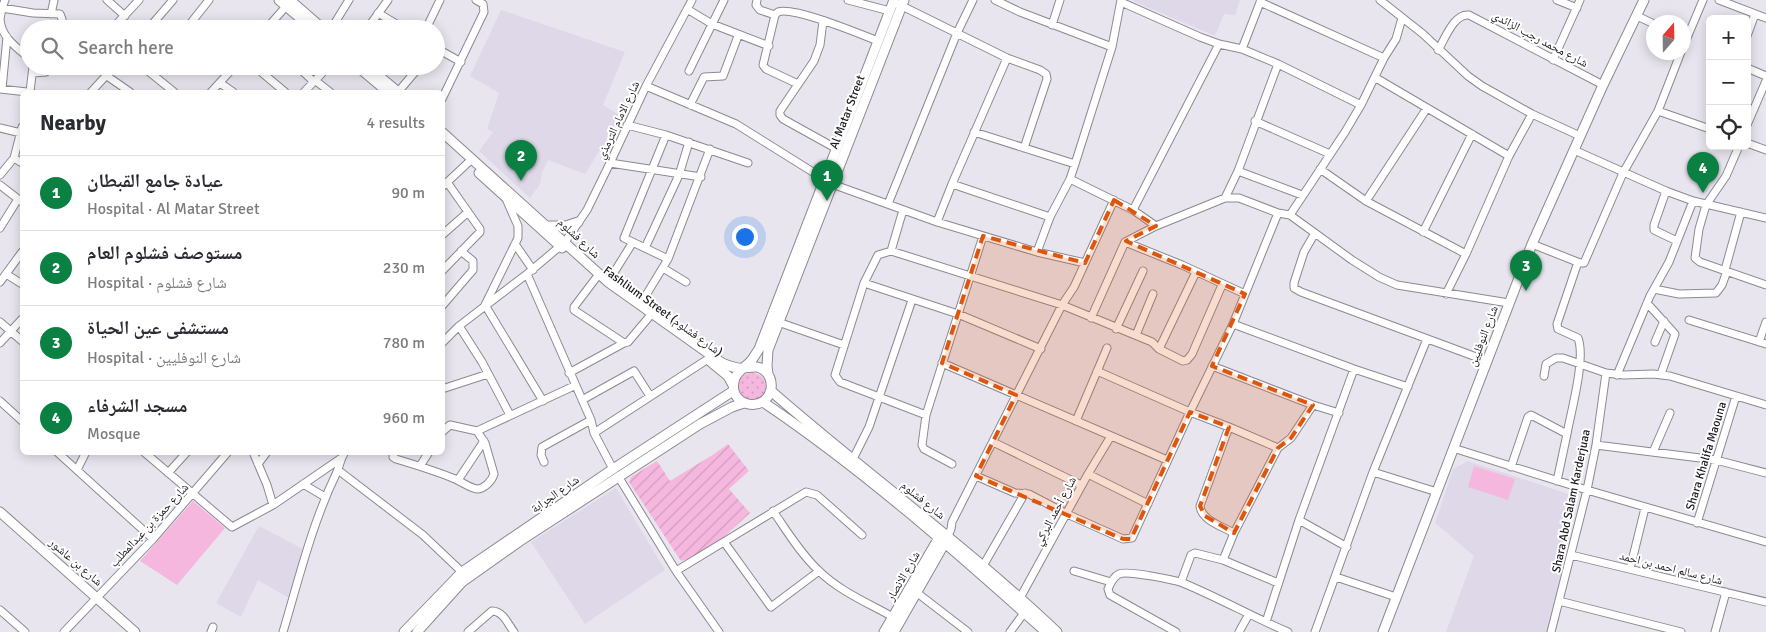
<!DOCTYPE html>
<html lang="en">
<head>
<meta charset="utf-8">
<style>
	:root { --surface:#fff; --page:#f2f2f3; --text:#2b2b33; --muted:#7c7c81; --line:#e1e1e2; --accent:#0b8043 }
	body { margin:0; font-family:Signika,"Noto Naskh Arabic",sans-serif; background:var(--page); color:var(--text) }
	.controls { position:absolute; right:15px; top:15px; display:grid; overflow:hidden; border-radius:8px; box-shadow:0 2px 12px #0003 }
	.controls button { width:45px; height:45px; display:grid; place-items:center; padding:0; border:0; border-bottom:1px solid var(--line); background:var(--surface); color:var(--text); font:25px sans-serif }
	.compass { position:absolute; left:1646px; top:15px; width:45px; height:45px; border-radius:50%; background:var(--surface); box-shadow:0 2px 12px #0003; rotate:20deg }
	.you { position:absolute; left:744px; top:236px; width:18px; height:18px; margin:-12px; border:4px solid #fff; border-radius:50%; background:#1a73e8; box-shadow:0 0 0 8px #1a73e833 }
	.badge { display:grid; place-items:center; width:32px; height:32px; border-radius:50%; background:var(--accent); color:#fff; font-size:16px; font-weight:700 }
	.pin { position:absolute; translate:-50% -41px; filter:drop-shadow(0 1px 2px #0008) }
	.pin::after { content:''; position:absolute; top:26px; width:18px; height:15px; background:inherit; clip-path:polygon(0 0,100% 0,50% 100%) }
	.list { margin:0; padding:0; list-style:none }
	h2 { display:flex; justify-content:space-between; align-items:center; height:65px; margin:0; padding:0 20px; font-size:21px }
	h2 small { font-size:16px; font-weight:400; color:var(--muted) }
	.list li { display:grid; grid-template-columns:32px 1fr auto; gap:15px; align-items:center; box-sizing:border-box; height:75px; padding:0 20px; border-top:1px solid var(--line) }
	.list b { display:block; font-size:19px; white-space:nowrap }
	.list p { margin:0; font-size:16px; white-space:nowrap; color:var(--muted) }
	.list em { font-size:16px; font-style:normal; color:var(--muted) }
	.icon { flex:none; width:28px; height:28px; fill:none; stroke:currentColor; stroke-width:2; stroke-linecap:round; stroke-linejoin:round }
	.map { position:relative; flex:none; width:1766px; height:632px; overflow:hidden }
	.search { position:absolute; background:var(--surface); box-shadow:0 2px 12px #0003; left:20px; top:20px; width:425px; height:55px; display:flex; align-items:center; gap:12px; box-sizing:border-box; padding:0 18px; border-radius:28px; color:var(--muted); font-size:19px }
	.panel { position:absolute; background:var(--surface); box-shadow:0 2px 12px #0003; left:20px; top:90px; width:425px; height:365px; border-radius:8px }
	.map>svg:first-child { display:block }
</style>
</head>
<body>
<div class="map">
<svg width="1766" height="632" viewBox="0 0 1766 632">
	<defs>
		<pattern id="grass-dots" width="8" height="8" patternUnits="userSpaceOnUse" patternTransform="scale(1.25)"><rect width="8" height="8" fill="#f6b7de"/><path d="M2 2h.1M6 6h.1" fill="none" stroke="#d29dbe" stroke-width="1.8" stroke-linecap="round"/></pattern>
		<pattern id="garden-furrows" width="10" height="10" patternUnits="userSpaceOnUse" patternTransform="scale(1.25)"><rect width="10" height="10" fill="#f6b7de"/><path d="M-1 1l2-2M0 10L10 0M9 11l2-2" fill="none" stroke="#d29dbe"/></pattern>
	</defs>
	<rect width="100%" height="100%" fill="#e9e5ef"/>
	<!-- built -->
	<path fill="#ded8e9" d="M1133,0H1240L1235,15L1224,14L1215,36L1133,1Z
		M501,10L625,52L603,105L621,116L585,174L548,160L542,173L540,184L530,198L479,151L493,132L487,129L499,93L470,76Z
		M1468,461L1575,496L1563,572L1547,632H1446L1474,556L1435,523L1453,469Z
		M616,488L665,570L585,624L531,542Z
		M259,526L303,549L289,598L258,580L241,617L216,603Z"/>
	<!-- grass -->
	<path fill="url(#grass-dots)" d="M738 387a14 14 0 1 1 28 0a14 14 0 1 1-28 0Z"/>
	<!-- garden -->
	<path fill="url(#garden-furrows)" d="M728,444L749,471L729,489L750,513L705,554L681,561L629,482L631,477L657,461L670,481L714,454Z"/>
	<!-- pitch -->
	<path fill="#f6b7de" d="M1474,466L1515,479L1508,500L1468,487Z
		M193,501L225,528L177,585L140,561Z"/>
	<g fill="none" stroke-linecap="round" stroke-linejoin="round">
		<!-- minor casing -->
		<g stroke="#8c8992" stroke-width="9">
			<path id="minor" d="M107,0L125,16
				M757,0L756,5L760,10L775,15
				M848,0L890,11
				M995,0L1020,12L1112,47
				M1380,0L1423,34L1468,76L1482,86L1532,114L1580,136
				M1557,0L1577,8
				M1719,0L1766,18
				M1121,2L1200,37L1219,44L1242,49L1278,64L1361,105
				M1260,2L1384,58
				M898,4L1007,58L1040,70L1046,74L1047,79L1024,148
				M2,8L33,13L60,14L62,19L60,29
				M687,9L712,24L769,46
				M378,13L405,29
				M51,14L54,0
				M1637,16L1654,24
				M0,19C1,37 16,47 29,58
				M0,19L2,8L5,0
				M823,21L820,45L814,61L780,111V115L783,119L837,149
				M1052,25L1060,0
				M112,29L139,0
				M148,29L173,0
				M186,29L209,0
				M266,29L289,3
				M331,29L349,0
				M367,29L388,0
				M426,29L440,0
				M1747,36L1755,14
				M1684,45L1703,0
				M436,48L461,62
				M1242,49L1261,0
				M1438,50C1445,39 1454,13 1469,15L1603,85
				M1553,60L1580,0
				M142,66L174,92
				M215,66L228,73
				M254,66L285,92
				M297,66L314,82
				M1747,68L1766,76
				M689,71L724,0
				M33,73L46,72L49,66
				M107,76L130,92
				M1376,78L1509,156
				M316,81L330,92
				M220,83L233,92
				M798,84L766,69L763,65L775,15L778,12C793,6 860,34 878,41
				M646,86L736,124L832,184L937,222L1037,252L1085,263
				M0,89L27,92
				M2,89L7,37
				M30,92L33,66
				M91,92L115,66
				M211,92L235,66
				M304,92L329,66
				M398,92L420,66
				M442,99L484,12L483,4L476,0
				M690,105L704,77L723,76L738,36
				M1658,111L1710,129
				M1255,121L1330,154
				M627,125L666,135L748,163
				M1747,125L1766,81
				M0,128L21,133
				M974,132L1075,164
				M666,135L624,238L668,259
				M1747,143L1766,150
				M1739,146L1726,176L1706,205L1699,229L1695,258L1700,262L1766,285
				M1574,150L1666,191L1693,201L1766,218
				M14,158L22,163
				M610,163L701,177
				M1320,169L1366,201L1466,254
				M1238,171L1302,195
				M0,175L14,158L22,127
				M1070,179L1133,210L1156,226
				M952,184L1050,217
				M0,185L22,202
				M442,187L472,159
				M1666,191L1654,225V230L1677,241
				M1225,198L1238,171L1278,64
				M507,201L518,226V238L485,305L543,401
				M1366,201L1427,108
				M888,204L957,33L973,0
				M903,210L891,251L878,255L864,283L835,375L840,382L926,415
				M1133,210L1219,44
				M1290,215L1345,132L1361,105L1384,58L1396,39L1402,18
				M937,222L952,184L1007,58
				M0,228L18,199
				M1423,232L1472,134
				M1315,233L1304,252L1294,283V288L1301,292L1487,361
				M442,235L467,213
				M1125,242L1182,265L1245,294
				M515,244L533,270
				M1532,244L1580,263H1584L1623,173L1658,111L1681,52
				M645,248L679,175L689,142
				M891,251L1062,305L1152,342L1159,349L1183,361L1187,360L1192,354L1222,285
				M1037,252L1050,217L1070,179L1075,164L1112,47L1121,0
				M663,268L686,282
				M1725,270L1741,212
				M442,271L480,232V229L447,182
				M6,274L22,284
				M527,274L591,420L594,433L613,469
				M596,278L574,307V310L624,343L628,342L649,317
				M0,282L22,252
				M608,282L633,242
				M864,283L958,314L1041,349
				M1654,289L1679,294L1716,293L1722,285L1727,271
				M1446,294L1466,254L1509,156L1532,114
				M1647,303L1675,334L1661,374
				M640,305L668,259L710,149
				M442,306L473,270V261L461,251
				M1091,318L1125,242L1156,226L1225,198H1239L1278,213L1290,215L1352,260L1379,277L1397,285L1509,303
				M1689,320L1766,344
				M0,322L22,341
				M778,322L844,345
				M1233,324L1354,369L1408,387
				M459,326L482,362L510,415
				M1116,329L1143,271
				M1136,335L1153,294
				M1655,342L1664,321
				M1759,342L1766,322
				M0,343L22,319
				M442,343L459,326L527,274L565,242L587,210L610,163L646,86L692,0
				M1159,349L1196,272
				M942,363L1167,460
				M1212,366L1313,405L1339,413
				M1097,371L1190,412L1229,427L1278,448
				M569,373L624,343
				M1617,375L1650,296L1669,262L1693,201
				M1544,376L1546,364L1556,358H1563L1606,373L1624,375L1653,374L1670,376L1766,405
				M442,389L488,374
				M582,400L634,371L650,396
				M0,401L22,421
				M1076,421L1107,348
				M1229,427L1200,506C1201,520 1223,527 1234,533
				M477,431L574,386
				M594,433L708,359
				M1567,434C1571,411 1586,359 1578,338L1558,329L1557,324L1578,262
				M993,442L1081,485
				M1596,445L1716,460L1766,473
				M1453,448L1587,490L1766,542
				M57,452L153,539
				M144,452L232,527L273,505L340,459
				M253,452L267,485L273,505
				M394,452L393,457L396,459C416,465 436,471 455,479C462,482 470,488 477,489C484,489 492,481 494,474L485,443L477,431L450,425L442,432
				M1653,452L1670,413
				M853,459L869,427L912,300
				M544,462L541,455L542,447L591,420
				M258,464L267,452
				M952,464L924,449L922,445L926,415L983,236
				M420,466L429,452
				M1511,467L1528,417L1531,415L1567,434L1557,481
				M77,470L86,452
				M338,470L423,535L462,572
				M1373,472L1437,492
				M168,473L187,452
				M1088,474L1148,504
				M618,476L676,571L719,632
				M976,476L1015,493L1029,494L1067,514L1123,539L1132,538L1190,412L1233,324L1278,213
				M458,480L484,441
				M303,484L325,497
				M773,511C787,531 800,553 818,570C839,591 868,603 893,617
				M1299,520L1347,547
				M1697,523L1736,396
				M948,536L951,529L952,522L1062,305L1074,287L1114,200
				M724,542L771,607L819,571
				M1571,555L1766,602
				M1223,560L1234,533L1278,448L1291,438L1313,405
				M983,566L1025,493
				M1630,569L1645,508
				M676,571L806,492L817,495L862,535
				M1074,571L1111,582
				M1336,577L1396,597
				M1181,582L1191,555L1195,553L1223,560L1278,583
				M916,592L968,632
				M1020,598L1088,474L1111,436
				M1559,601L1681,632
				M0,610L25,632
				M1266,622L1299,520L1354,369
				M64,632L153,539L228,452
				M211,632L213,627
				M283,632C299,578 312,524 336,474C340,466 340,459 345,452
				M468,632L492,611C503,611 508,624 514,632
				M1010,632L1024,613
				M1176,632L1110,595L1108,589C1110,584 1113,577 1119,574C1127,570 1174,580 1183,583C1219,598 1253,617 1288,632
				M1239,632L1249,614
				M1315,632L1373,472L1427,339
				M1551,632L1587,490L1596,445L1606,373
				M1715,632L1726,592"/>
		</g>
		<!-- major casing -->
		<g stroke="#8c8992" stroke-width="11">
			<path id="major" d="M279,0L313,29
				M290,0L323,29
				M357,66L388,92
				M367,66L398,92
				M442,132L608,282L722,363C729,366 737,369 744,368C753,367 758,365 765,371C770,376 772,382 771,389C766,415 725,406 735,378C738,371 745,367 750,362C754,358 756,353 759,349L894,0
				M479,173L562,248
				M548,226H566L578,222
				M711,362L728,376L733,385
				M768,374L767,366L768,350L904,0
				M771,391C865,473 966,546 1057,632
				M763,402C864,470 955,551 1046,632
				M0,512L135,632
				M404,632L462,572L613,469L733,391
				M417,632L462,582L520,541L700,424L732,407L744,403
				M884,632L941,534
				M894,632L947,539
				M1383,632L1532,244L1603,85L1644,0"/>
		</g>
		<!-- minor -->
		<use href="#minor" stroke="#fff" stroke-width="7"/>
		<!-- major -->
		<use href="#major" stroke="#fff" stroke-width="9"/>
	</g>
	<!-- marked area -->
	<path fill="#de560d" fill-opacity="0.2" stroke="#de560d" stroke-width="4" stroke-dasharray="10 6" stroke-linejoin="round" d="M1114,200L1156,226L1126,241L1245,294L1212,366L1313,405L1291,438L1278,448L1234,533L1205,516L1200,506L1229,427L1190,412L1131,539H1123L976,476L1016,395L942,363L983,236L1085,263Z"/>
	<g text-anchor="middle" stroke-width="4" stroke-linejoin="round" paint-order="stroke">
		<!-- street labels -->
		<g font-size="12" fill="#1b1a1d" stroke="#fff">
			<text transform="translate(1540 39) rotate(28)" y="4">شارع محمد رجب الزائدي</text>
			<text transform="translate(847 112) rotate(-69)" y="4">Al Matar Street</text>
			<text transform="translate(618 120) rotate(-65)" y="4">شارع الامام الترمذي</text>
			<text transform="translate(579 238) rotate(43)" y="4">شارع فشلوم</text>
			<text transform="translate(663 311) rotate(36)" y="4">Fashlium Street (شارع فشلوم)</text>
			<text transform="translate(1483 336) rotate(-69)" y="4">شارع النوفليين</text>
			<text transform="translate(1706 456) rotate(-73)" y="4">Shara Khalifa Maouna</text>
			<text transform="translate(555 494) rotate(-35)" y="4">شارع الجرابة</text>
			<text transform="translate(923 500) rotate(39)" y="4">شارع فشلوم</text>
			<text transform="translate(1571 501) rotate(-78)" y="4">Shara Abd Salam Karderjuaa</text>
			<text transform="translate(1055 511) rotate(-62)" y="4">شارع أحمد البركي</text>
			<text transform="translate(149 525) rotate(-47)" y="4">شارع حمزة بن عبدالمطلب</text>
			<text transform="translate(76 562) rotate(41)" y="4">شارع بن عاشور</text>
			<text transform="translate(1671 568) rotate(14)" y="4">شارع سالم احمد بن احمد</text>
			<text transform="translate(903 576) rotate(-60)" y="4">شارع الانصار</text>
		</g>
	</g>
</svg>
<div class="controls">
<button>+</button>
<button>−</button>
<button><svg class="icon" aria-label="locate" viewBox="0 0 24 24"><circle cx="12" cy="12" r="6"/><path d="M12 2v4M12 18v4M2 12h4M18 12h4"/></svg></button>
</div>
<svg class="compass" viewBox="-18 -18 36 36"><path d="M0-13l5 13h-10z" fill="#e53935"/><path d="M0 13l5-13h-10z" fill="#7c7c81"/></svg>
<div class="you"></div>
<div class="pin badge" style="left:827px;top:201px">1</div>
<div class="pin badge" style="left:521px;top:181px">2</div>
<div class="pin badge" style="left:1526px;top:291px">3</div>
<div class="pin badge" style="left:1703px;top:193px">4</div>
<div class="search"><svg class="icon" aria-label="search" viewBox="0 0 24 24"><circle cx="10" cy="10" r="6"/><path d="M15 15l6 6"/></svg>Search here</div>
<section class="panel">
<h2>Nearby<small>4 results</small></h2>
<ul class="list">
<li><span class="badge">1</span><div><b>عيادة جامع القبطان</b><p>Hospital · Al Matar Street</p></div><em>90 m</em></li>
<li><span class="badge">2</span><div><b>مستوصف فشلوم العام</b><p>Hospital · شارع فشلوم</p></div><em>230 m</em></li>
<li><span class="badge">3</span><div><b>مستشفى عين الحياة</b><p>Hospital · شارع النوفليين</p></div><em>780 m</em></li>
<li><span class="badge">4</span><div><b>مسجد الشرفاء</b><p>Mosque</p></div><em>960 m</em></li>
</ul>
</section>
</div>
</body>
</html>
